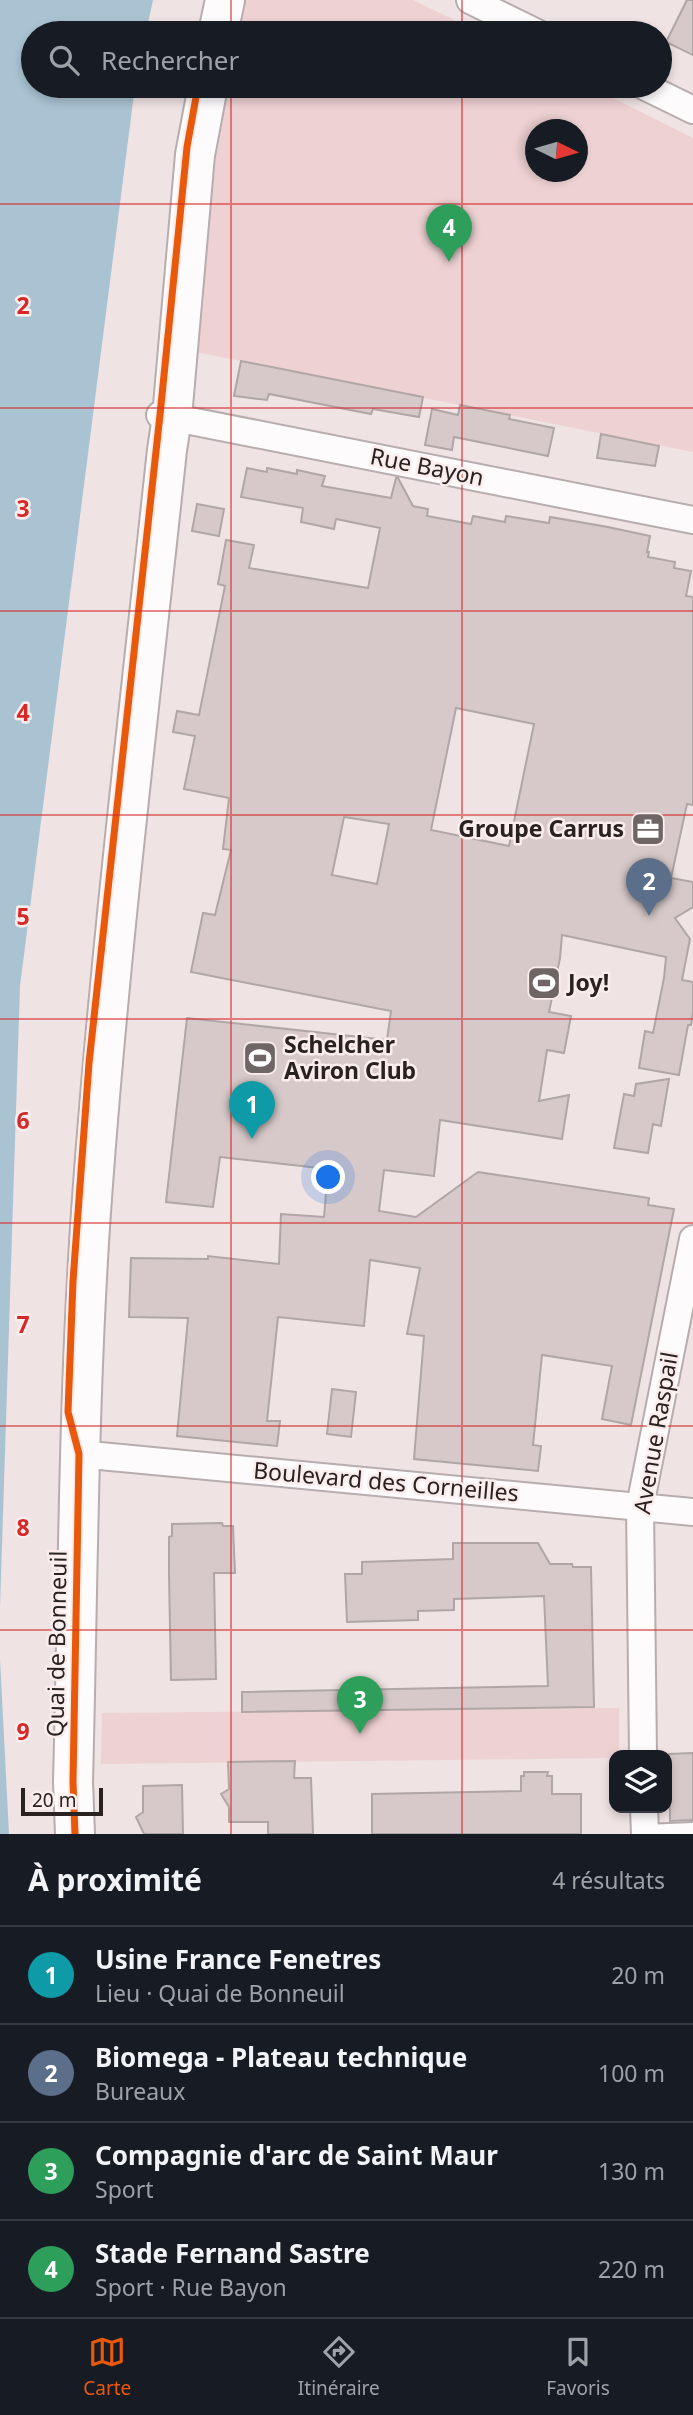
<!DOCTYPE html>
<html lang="fr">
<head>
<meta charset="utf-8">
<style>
	:root { --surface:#171b24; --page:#242831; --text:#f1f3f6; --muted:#9ea1a6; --line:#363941; --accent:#ea580c }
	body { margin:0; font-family:"Noto Sans",sans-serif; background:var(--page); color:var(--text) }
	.controls { position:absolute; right:21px; bottom:21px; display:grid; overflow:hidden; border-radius:14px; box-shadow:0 4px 10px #0003 }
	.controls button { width:63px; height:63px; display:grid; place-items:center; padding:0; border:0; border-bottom:2px solid var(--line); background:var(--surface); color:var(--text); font:35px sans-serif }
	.compass { position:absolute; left:525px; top:119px; width:63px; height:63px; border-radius:50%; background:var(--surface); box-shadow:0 4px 10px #0003; rotate:95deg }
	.scale { position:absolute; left:21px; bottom:18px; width:82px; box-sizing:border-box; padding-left:7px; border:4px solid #2a2121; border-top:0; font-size:19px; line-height:24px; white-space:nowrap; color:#2a2121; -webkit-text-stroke:5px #fceded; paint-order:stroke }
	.you { position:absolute; left:329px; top:1178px; width:24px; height:24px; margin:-18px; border:5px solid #fff; border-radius:50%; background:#1a73e8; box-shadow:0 0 0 10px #1a73e833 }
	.badge { display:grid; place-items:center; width:46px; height:46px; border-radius:50%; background:var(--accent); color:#fff; font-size:23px; font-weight:700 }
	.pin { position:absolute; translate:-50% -58px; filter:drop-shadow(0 2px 4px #0008) }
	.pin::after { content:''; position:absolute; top:37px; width:24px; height:21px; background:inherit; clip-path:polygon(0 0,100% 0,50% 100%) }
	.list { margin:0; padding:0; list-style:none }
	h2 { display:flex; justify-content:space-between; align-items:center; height:91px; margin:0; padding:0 28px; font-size:30px }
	h2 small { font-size:23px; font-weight:400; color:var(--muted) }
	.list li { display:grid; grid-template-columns:46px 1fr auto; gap:21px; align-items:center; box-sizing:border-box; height:98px; padding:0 28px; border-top:2px solid var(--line) }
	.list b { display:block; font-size:26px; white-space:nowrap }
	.list p { margin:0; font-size:23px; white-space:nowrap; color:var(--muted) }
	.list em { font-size:23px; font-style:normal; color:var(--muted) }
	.icon { flex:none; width:38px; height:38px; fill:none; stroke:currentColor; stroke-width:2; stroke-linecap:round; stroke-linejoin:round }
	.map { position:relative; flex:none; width:693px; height:1834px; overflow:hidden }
	.search { position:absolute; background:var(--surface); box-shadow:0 4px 10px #0003; left:21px; right:21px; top:21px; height:77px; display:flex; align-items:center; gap:18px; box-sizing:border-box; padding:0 24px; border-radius:38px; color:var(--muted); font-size:26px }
	.sheet { height:483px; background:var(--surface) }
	nav { display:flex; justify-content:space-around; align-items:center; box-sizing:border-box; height:98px; border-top:2px solid var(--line); background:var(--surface); font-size:19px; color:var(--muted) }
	nav a { display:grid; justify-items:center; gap:4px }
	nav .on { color:var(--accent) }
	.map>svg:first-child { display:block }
</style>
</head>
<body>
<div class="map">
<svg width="693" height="1834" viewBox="0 0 693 1834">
	<rect width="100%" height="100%" fill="#f0e3e3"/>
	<!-- green -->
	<path fill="#eed1d2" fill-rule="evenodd" d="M245,0H413L481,33H238Z
		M229,86H589L693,138V452L196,352L216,158ZM536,130H578V172H536Z
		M619,1708V1755H614V1758L101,1764L102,1713Z"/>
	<!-- water -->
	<path fill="#aac3d2" d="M0,0H153L146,33H33V86H135L20,986L0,1608Z
		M0,1659L9,1834H0Z"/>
	<!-- building -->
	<path fill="#d7c9c9" stroke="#b0a6a6" stroke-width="2" fill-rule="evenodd" d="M687,0H693V55L666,42Z
		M241,361L423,397L419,417L373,409L371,414L269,394L267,400L234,396Z
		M460,405L510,415L509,419L554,428L548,456L454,437L452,450L425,445L432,409L458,415Z
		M601,434L659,446L655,466L597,458Z
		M247,468L267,472V468L297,474V470L325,476L322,486L391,498L396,478H398L413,506L428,509L427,516L471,524L473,516L505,522L506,516L549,523L550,517L608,527L650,536L647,552H649L648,557L675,562L674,568L691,571L686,596L693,597V805L687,804L671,878L693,882V907L675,918L690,939L682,980L693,982V1013L691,1025H688L679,1075L639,1068L645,1031L653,1033L664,978L666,957L562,935L560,958L549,1012L571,1016L564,1053L547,1050L539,1101L569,1095L562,1139L440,1120L434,1176L384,1170L379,1211L416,1217L478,1172L649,1198L648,1205L674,1209L631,1425L602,1419L612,1366L542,1355L533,1445L541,1446L538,1471L414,1459L424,1336L407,1334L420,1268L370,1260L364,1326L278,1317L267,1421H280L277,1446L177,1436L188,1318L129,1317L131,1258L208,1259V1256L279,1264L281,1214L324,1217L328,1169L220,1157L213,1207L166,1202L187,1018L387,1040L391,1011L191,972L203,913L215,915L231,850L223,849L229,798L184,789L195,736L173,732L177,711L199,715L225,586L218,584L226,540L254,545L249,568L368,588L380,528L336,519L334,529L301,522L303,508L241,497ZM456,708L534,724L509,846L431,830ZM344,817L389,824L377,884L332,875Z
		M197,504L224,509L219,536L192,531Z
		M669,1079L661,1126L653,1124L648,1153L614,1148L624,1094L634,1096L636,1084Z
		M332,1389L356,1392L351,1437L327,1434Z
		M222,1523L223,1526H233L235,1573H214L216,1679L171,1680L169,1574V1537L172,1536V1524Z
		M453,1543H538L550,1564H572L573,1567H591L594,1707L242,1712V1692L548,1686L544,1596L454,1599V1610L418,1611V1620L347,1622L345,1574H362V1562L453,1559Z
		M693,1753V1820L670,1821L669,1754Z
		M295,1761L294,1778H311L313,1834H268V1822H229V1807L221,1794L229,1789L228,1762Z
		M524,1772H548L547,1776H552V1794H581V1834H372V1794L521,1791V1776H524Z
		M182,1785L183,1834H144L136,1817L143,1812V1786Z"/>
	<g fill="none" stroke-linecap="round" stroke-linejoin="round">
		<!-- lane casing -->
		<g stroke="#b7adae" stroke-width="18">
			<path id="lane" d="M645,1832L693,1830"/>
		</g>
		<!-- street casing -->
		<g stroke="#b7adae" stroke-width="30">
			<path id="street" d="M470,0L537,33
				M644,86L693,110
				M160,415L693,520
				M79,1454L693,1512
				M643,1755L640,1506L693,1239
				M644,1808L645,1834"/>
		</g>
		<!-- secondary casing -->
		<g stroke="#b7adae" stroke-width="42">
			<path id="secondary" d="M218,33L225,0
				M75,1834L73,1782C78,1592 78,1401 91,1212C109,957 140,704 167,450L172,417L195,155L208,86"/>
		</g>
		<!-- lane -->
		<use href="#lane" stroke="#fdfbfb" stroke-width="14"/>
		<!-- street -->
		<use href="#street" stroke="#fdfbfb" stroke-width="26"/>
		<!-- secondary -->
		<use href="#secondary" stroke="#fdfbfb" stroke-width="38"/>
		<!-- cycleway casing -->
		<g stroke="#fceded" stroke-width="11">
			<path id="cycleway" d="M75,1834L73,1782L79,1454L68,1412L73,1281L89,1063L160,415L187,147L198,86"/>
		</g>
		<!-- cycleway -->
		<use href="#cycleway" stroke="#e8590c" stroke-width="7"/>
	</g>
	<!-- grid -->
	<path fill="none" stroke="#d62828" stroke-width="2" stroke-opacity="0.55" d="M231,0V33M462,0V33M231,86V1834M462,86V1834M0,204H693M0,408H693M0,611H693M0,815H693M0,1019H693M0,1223H693M0,1426H693M0,1630H693"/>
	<!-- icons -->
	<defs>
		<g id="office-square" transform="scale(1.75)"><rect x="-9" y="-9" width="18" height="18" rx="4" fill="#6f6565" stroke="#fceded"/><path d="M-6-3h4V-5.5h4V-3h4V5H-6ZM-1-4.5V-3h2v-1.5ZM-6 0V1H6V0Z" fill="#fff"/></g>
		<g id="stadium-square" transform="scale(1.75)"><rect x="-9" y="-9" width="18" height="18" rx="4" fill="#6f6565" stroke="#fceded"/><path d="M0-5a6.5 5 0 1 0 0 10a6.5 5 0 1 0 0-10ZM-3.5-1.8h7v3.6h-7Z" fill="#fff"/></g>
	</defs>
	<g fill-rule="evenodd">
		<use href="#office-square" x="648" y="829"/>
		<use href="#stadium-square" x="544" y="983"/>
		<use href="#stadium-square" x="260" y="1058"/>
	</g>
	<g text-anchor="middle" stroke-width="5" stroke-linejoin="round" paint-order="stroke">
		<!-- street labels -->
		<g font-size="23" fill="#2a2121" stroke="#fceded">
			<text transform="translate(427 467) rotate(11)" y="8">Rue Bayon</text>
			<text transform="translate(656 1433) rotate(-80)" y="8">Avenue Raspail</text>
			<text transform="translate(386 1482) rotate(5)" y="8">Boulevard des Corneilles</text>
			<text transform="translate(57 1644) rotate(-89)" y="8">Quai de Bonneuil</text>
		</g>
		<!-- poi labels -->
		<g font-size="23" font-weight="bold" fill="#2a2121" stroke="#fceded" text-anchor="start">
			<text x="624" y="837" text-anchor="end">Groupe Carrus</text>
			<text x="568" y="991">Joy!</text>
			<text x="284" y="1053">Schelcher<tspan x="284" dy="26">Aviron Club</tspan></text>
		</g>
	</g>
	<g font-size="23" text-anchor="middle" font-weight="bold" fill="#d62828" stroke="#fceded" stroke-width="5" stroke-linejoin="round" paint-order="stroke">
		<text x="23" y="314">2</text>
		<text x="23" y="517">3</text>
		<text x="23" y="721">4</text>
		<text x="23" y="925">5</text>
		<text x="23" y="1129">6</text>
		<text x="23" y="1333">7</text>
		<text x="23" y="1536">8</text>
		<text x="23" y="1740">9</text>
	</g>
</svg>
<div class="controls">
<button><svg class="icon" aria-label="layers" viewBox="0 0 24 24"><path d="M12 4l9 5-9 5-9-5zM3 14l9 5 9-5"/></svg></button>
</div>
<svg class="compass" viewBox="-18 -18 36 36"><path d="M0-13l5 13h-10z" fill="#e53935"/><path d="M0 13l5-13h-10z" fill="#9ea1a6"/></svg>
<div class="scale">20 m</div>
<div class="you"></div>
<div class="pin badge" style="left:252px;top:1139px;background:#0f9aa8">1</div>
<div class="pin badge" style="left:649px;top:916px;background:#5c6f8a">2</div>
<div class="pin badge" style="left:360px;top:1734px;background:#2e9e5b">3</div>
<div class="pin badge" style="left:449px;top:262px;background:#2e9e5b">4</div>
<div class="search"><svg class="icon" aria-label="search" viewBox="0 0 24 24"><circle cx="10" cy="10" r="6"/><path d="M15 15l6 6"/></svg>Rechercher</div>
</div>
<section class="sheet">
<h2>À proximité<small>4 résultats</small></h2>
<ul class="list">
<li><span class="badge" style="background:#0f9aa8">1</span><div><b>Usine France Fenetres</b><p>Lieu · Quai de Bonneuil</p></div><em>20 m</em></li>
<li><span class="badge" style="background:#5c6f8a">2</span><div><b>Biomega - Plateau technique</b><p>Bureaux</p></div><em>100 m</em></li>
<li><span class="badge" style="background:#2e9e5b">3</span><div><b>Compagnie d'arc de Saint Maur</b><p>Sport</p></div><em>130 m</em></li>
<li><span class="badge" style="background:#2e9e5b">4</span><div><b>Stade Fernand Sastre</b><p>Sport · Rue Bayon</p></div><em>220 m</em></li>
</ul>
</section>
<nav>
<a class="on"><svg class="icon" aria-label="map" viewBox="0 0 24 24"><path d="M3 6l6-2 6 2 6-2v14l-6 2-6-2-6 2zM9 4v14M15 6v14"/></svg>Carte</a>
<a><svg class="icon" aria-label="directions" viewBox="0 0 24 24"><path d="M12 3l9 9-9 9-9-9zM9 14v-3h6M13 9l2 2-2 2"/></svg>Itinéraire</a>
<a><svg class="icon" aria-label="saved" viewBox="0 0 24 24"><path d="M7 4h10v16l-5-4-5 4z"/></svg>Favoris</a>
</nav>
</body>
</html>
